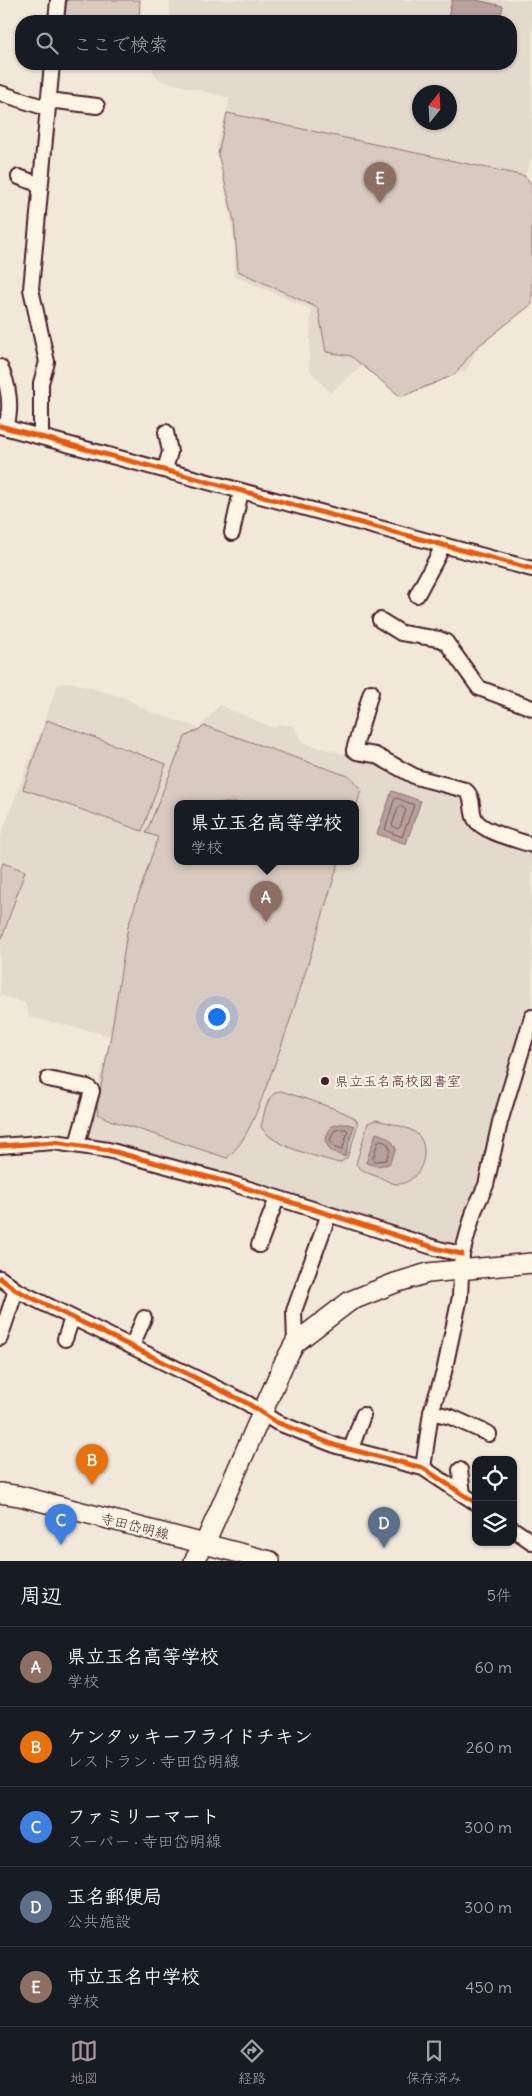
<!DOCTYPE html>
<html lang="ja">
<head>
<meta charset="utf-8">
<style>
	:root { --surface:#171b24; --page:#242831; --text:#f1f3f6; --muted:#9ea1a6; --line:#363941; --accent:#a6949b }
	body { margin:0; font-family:Delius,"Klee One",sans-serif; background:var(--page); color:var(--text) }
	.controls { position:absolute; right:15px; bottom:15px; display:grid; overflow:hidden; border-radius:10px; box-shadow:0 1px 4px #0004 }
	.controls button { width:45px; height:45px; display:grid; place-items:center; padding:0; border:0; border-bottom:1px solid var(--line); background:var(--surface); color:var(--text); font:25px sans-serif }
	.compass { position:absolute; left:412px; top:85px; width:45px; height:45px; border-radius:50%; background:var(--surface); box-shadow:0 1px 4px #0004; rotate:18deg }
	.you { position:absolute; left:216px; top:1016px; width:18px; height:18px; margin:-12px; border:4px solid #fff; border-radius:50%; background:#1a73e8; box-shadow:0 0 0 8px #1a73e833 }
	.badge { display:grid; place-items:center; width:32px; height:32px; border-radius:50%; background:var(--accent); color:#fff; font-size:16px; font-weight:700 }
	.pin { position:absolute; translate:-50% -41px; filter:drop-shadow(0 1px 2px #0008) }
	.pin::after { content:''; position:absolute; top:26px; width:18px; height:15px; background:inherit; clip-path:polygon(0 0,100% 0,50% 100%) }
	.popup { position:absolute; left:174px; top:800px; width:185px; height:65px; box-sizing:border-box; display:grid; place-content:center; border-radius:10px; background:var(--surface); filter:drop-shadow(0 1px 4px #0005); font-size:16px; white-space:nowrap; color:var(--muted) }
	.popup b { font-size:19px; color:var(--text) }
	.popup::after { content:''; position:absolute; left:50%; top:100%; margin-left:-10px; border:10px solid transparent; border-top-color:var(--surface) }
	.list { margin:0; padding:0; list-style:none }
	h2 { display:flex; justify-content:space-between; align-items:center; height:65px; margin:0; padding:0 20px; font-size:21px }
	h2 small { font-size:16px; font-weight:400; color:var(--muted) }
	.list li { display:grid; grid-template-columns:32px 1fr auto; gap:15px; align-items:center; box-sizing:border-box; height:80px; padding:0 20px; border-top:1px solid var(--line) }
	.list b { display:block; font-size:19px; white-space:nowrap }
	.list p { margin:0; font-size:16px; white-space:nowrap; color:var(--muted) }
	.list em { font-size:16px; font-style:normal; color:var(--muted) }
	.icon { flex:none; width:28px; height:28px; fill:none; stroke:currentColor; stroke-width:2; stroke-linecap:round; stroke-linejoin:round }
	.map { position:relative; flex:none; width:532px; height:1561px; overflow:hidden }
	.search { position:absolute; background:var(--surface); box-shadow:0 1px 4px #0004; left:15px; right:15px; top:15px; height:55px; display:flex; align-items:center; gap:12px; box-sizing:border-box; padding:0 18px; border-radius:20px; color:var(--muted); font-size:19px }
	.sheet { height:465px; background:var(--surface) }
	nav { display:flex; justify-content:space-around; align-items:center; box-sizing:border-box; height:70px; border-top:1px solid var(--line); background:var(--surface); font-size:14px; color:var(--muted) }
	nav a { display:grid; justify-items:center; gap:2px }
	nav .on { color:var(--accent) }
	.map>svg:first-child { display:block }
</style>
</head>
<body>
<div class="map">
<svg width="532" height="1561" viewBox="0 0 532 1561">
	<rect width="100%" height="100%" fill="#f1e8da"/>
	<filter id="ink" filterUnits="userSpaceOnUse"><feTurbulence type="fractalNoise" baseFrequency=".02" numOctaves="2"/><feDisplacementMap in="SourceGraphic" scale="10" xChannelSelector="R" yChannelSelector="G"/><feConvolveMatrix kernelMatrix="1 2 1 2 8 2 1 2 1" color-interpolation-filters="sRGB"/></filter>
	<g filter="url(#ink)">
		<!-- built -->
		<path fill="#e4d9cd" fill-rule="evenodd" d="M170,0H532V155L525,176L532,185V304L477,348L467,370L415,392L366,363L330,393L309,369L311,309L234,276L235,250L231,220L217,145L230,98L159,80L153,72V64H511V21H169ZM420,92H450V122H420Z
			M70,682L125,698L148,711L199,728L220,705L274,728L281,724L293,726L303,743L380,763L464,795L470,818L532,849V1004L495,1118L490,1145L477,1181L458,1249L176,1160L84,1138L111,1036L29,1017L25,1003L0,995V838L58,684ZM177,803H355V861H177Z"/>
		<!-- green -->
		<path fill="#d8cac0" stroke="#917476" d="M67,0H140L139,21H64Z
			M227,113L525,176L532,185V304L476,348L454,375L401,397L351,356L326,352L318,308L238,271L234,221L218,154Z
			M47,720L166,764L142,831L23,789Z
			M205,726L351,777L361,790L355,811V803H177V861H339C316,936 295,1012 267,1085C257,1110 248,1140 227,1158L110,1120L98,1114L97,1106L111,1035L128,926L158,837L146,833L185,737Z
			M3,863L25,871L2,938L0,937V871Z
			M281,1091C292,1095 353,1112 357,1121C359,1126 349,1152 347,1158L339,1163C317,1156 274,1148 261,1127C264,1116 266,1092 281,1091Z
			M375,1120C386,1122 403,1126 413,1131C435,1144 422,1184 397,1184C392,1184 384,1179 379,1177C370,1174 362,1172 356,1164L368,1123Z"/>
		<!-- water -->
		<path fill="#b6a19c" stroke="#8b6d6f" d="M452,0H477L503,6L500,21H447Z
			M392,791L421,801L406,844L377,834Z
			M339,1124H348L354,1126L345,1157L331,1151L325,1141L331,1126Z
			M376,1133C386,1136 392,1139 396,1149L389,1164L377,1166L366,1163Z"/>
		<g fill="none" stroke-linecap="round" stroke-linejoin="round">
			<!-- shore -->
			<path stroke="#755358" stroke-width="1" d="M397,798L414,805L402,837L385,830L394,800Z
				M401,806L406,810L400,827L397,829L392,825L398,808Z
				M340,1129H346L348,1131L343,1148L340,1150L334,1147L330,1140L334,1131Z
				M381,1140L388,1144L390,1150L386,1160L375,1161L373,1158L378,1142Z"/>
			<!-- minor casing -->
			<g stroke="#4a1f2b" stroke-width="18">
				<path id="minor" d="M56,21L58,0
					M0,93L40,106L56,101L97,106
					M19,177L35,183L40,188
					M0,367C9,384 12,409 6,427
					M0,426L532,569
					M41,436V383L47,362L31,289L52,64
					M165,469L170,452L166,432
					M232,533L241,491
					M417,595L439,554L441,544
					M380,620L401,633L439,639L446,642L479,688L532,708
					M371,692L354,750L357,752L375,755L416,777L465,790C475,798 470,809 475,819C482,832 518,840 532,845
					M48,1079L88,1087L92,1091L77,1144
					M0,1146L54,1142L108,1150L230,1183L439,1249L462,1254
					M259,1245L277,1198
					M0,1278L16,1290L247,1403L276,1422L337,1446L423,1468L476,1503
					M0,1338L16,1290
					M65,1339L72,1318
					M295,1343L294,1311L329,1214
					M132,1346L144,1318
					M431,1412L451,1417L489,1434
					M351,1449L363,1415
					M423,1468L431,1412L444,1372L460,1297L462,1254L474,1211L486,1185L500,1122L532,1017
					M460,1470L463,1494
					M513,1529L532,1542"/>
			</g>
			<!-- major casing -->
			<g stroke="#4a1f2b" stroke-width="22">
				<path id="major" d="M0,1493L20,1496L270,1561
					M194,1561L205,1543L284,1363L295,1343L350,1301L395,1283L428,1273L532,1263"/>
			</g>
			<!-- minor -->
			<use href="#minor" stroke="#fcf5e5" stroke-width="14"/>
			<!-- major -->
			<use href="#major" stroke="#fcf5e5" stroke-width="19"/>
			<!-- cycleway casing -->
			<g stroke="#fcf5e5" stroke-width="8">
				<path id="cycleway" d="M0,426L532,569
					M0,1146L54,1142L108,1150L230,1183L439,1249L462,1254
					M0,1278L16,1290L247,1403L276,1422L337,1446L423,1468L476,1503"/>
			</g>
			<!-- cycleway -->
			<use href="#cycleway" stroke="#e8590c" stroke-width="5"/>
		</g>
	</g>
	<!-- markers -->
	<circle fill="#4a1f2b" stroke="#fcf5e5" stroke-width="2" cx="325" cy="1081" r="5"/>
	<g text-anchor="middle" stroke-width="4" stroke-linejoin="round" paint-order="stroke">
		<!-- poi labels -->
		<g font-size="14" fill="#4a1f2b" stroke="#fcf5e5" text-anchor="start">
			<text x="335" y="1086">県立玉名高校図書室</text>
		</g>
		<!-- street labels -->
		<g font-size="14" fill="#4a1f2b" stroke="#fcf5e5">
			<text transform="translate(135 1526) rotate(14)" y="5">寺田岱明線</text>
		</g>
	</g>
</svg>
<div class="controls">
<button><svg class="icon" aria-label="locate" viewBox="0 0 24 24"><circle cx="12" cy="12" r="6"/><path d="M12 2v4M12 18v4M2 12h4M18 12h4"/></svg></button>
<button><svg class="icon" aria-label="layers" viewBox="0 0 24 24"><path d="M12 4l9 5-9 5-9-5zM3 14l9 5 9-5"/></svg></button>
</div>
<svg class="compass" viewBox="-18 -18 36 36"><path d="M0-13l5 13h-10z" fill="#e53935"/><path d="M0 13l5-13h-10z" fill="#9ea1a6"/></svg>
<div class="you"></div>
<div class="pin badge" style="left:266px;top:922px;background:#8d6e63">A</div>
<div class="popup"><b>県立玉名高等学校</b>学校</div>
<div class="pin badge" style="left:92px;top:1485px;background:#e8710a">B</div>
<div class="pin badge" style="left:61px;top:1545px;background:#3f7fe0">C</div>
<div class="pin badge" style="left:384px;top:1548px;background:#5c6f8a">D</div>
<div class="pin badge" style="left:380px;top:203px;background:#8d6e63">E</div>
<div class="search"><svg class="icon" aria-label="search" viewBox="0 0 24 24"><circle cx="10" cy="10" r="6"/><path d="M15 15l6 6"/></svg>ここで検索</div>
</div>
<section class="sheet">
<h2>周辺<small>5件</small></h2>
<ul class="list">
<li><span class="badge" style="background:#8d6e63">A</span><div><b>県立玉名高等学校</b><p>学校</p></div><em>60 m</em></li>
<li><span class="badge" style="background:#e8710a">B</span><div><b>ケンタッキーフライドチキン</b><p>レストラン · 寺田岱明線</p></div><em>260 m</em></li>
<li><span class="badge" style="background:#3f7fe0">C</span><div><b>ファミリーマート</b><p>スーパー · 寺田岱明線</p></div><em>300 m</em></li>
<li><span class="badge" style="background:#5c6f8a">D</span><div><b>玉名郵便局</b><p>公共施設</p></div><em>300 m</em></li>
<li><span class="badge" style="background:#8d6e63">E</span><div><b>市立玉名中学校</b><p>学校</p></div><em>450 m</em></li>
</ul>
</section>
<nav>
<a class="on"><svg class="icon" aria-label="map" viewBox="0 0 24 24"><path d="M3 6l6-2 6 2 6-2v14l-6 2-6-2-6 2zM9 4v14M15 6v14"/></svg>地図</a>
<a><svg class="icon" aria-label="directions" viewBox="0 0 24 24"><path d="M12 3l9 9-9 9-9-9zM9 14v-3h6M13 9l2 2-2 2"/></svg>経路</a>
<a><svg class="icon" aria-label="saved" viewBox="0 0 24 24"><path d="M7 4h10v16l-5-4-5 4z"/></svg>保存済み</a>
</nav>
</body>
</html>
